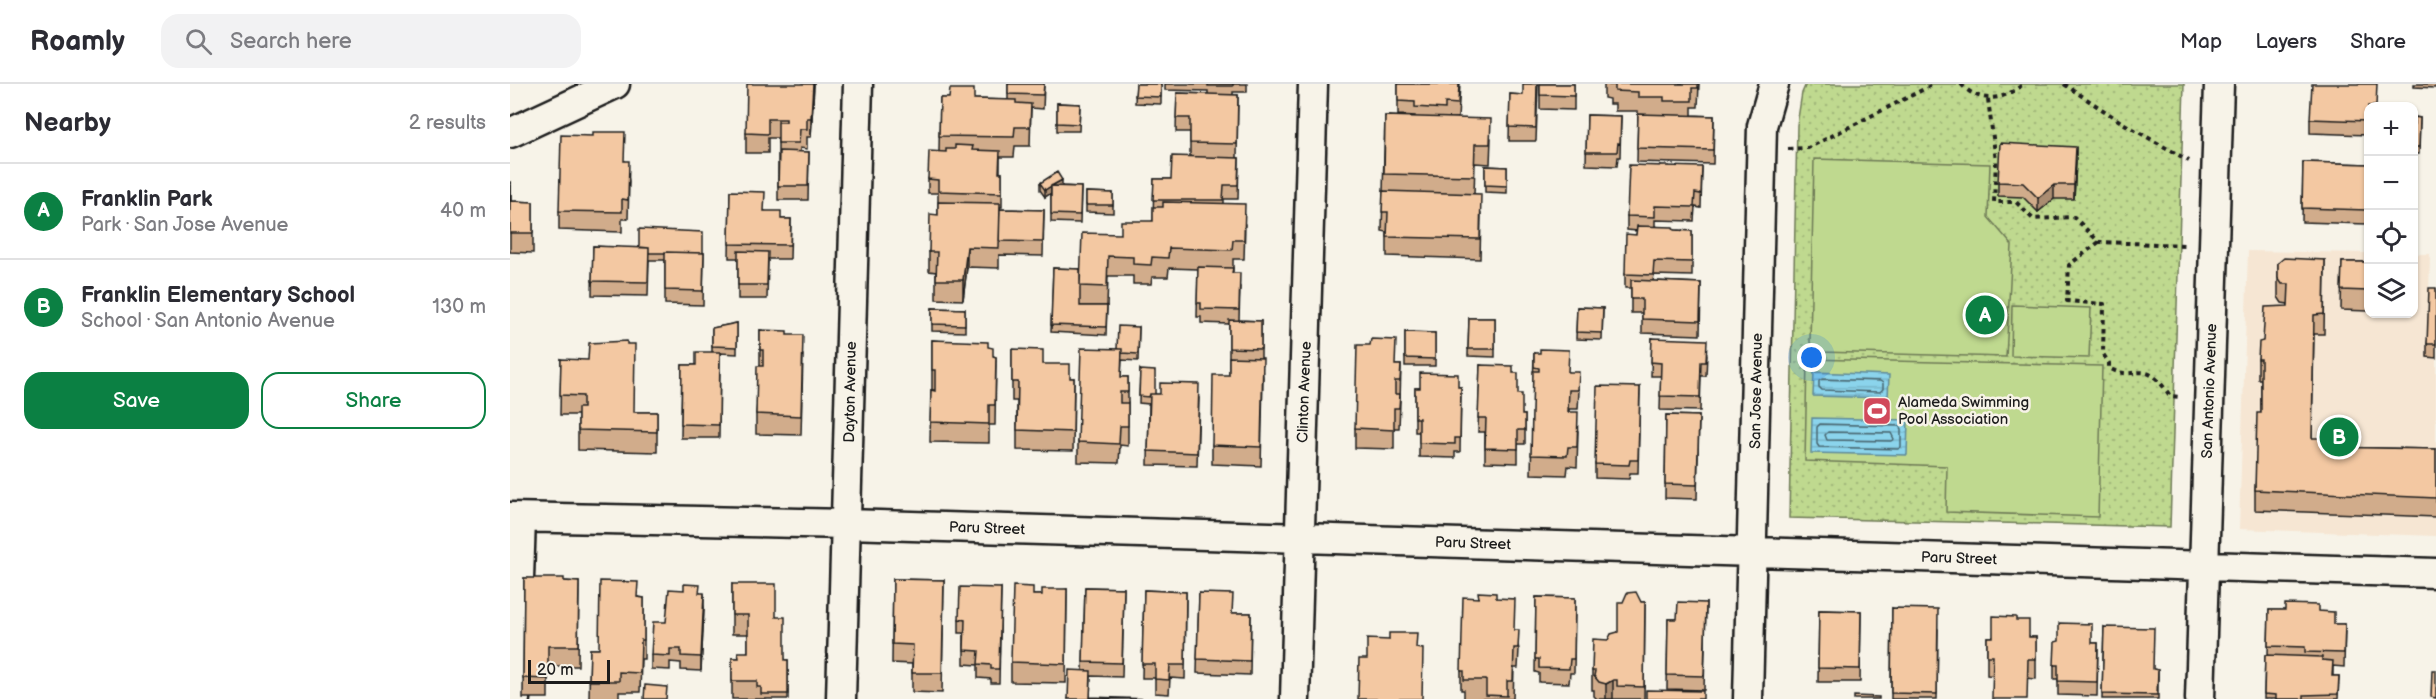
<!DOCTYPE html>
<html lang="en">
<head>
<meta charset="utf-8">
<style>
	:root { --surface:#fff; --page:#f2f2f3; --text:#2b2b33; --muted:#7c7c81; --line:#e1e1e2; --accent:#0b8043 }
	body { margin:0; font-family:"Balsamiq Sans",sans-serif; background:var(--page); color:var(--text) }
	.controls { position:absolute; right:18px; top:18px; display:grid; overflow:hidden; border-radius:12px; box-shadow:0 2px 4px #0004 }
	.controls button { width:54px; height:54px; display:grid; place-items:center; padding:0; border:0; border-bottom:2px solid var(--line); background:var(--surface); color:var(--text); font:30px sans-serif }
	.scale { position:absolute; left:18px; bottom:15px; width:82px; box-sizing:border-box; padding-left:6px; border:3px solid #1c1c1c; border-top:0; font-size:16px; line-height:21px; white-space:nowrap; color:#1c1c1c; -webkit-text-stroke:4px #f7f3e8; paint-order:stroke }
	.you { position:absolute; left:1302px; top:274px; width:21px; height:21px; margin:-15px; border:4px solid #fff; border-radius:50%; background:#1a73e8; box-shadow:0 0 0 9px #1a73e833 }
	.badge { display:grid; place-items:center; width:39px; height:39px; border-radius:50%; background:var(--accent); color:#fff; font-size:20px; font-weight:700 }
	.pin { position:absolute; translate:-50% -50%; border:3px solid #fff; box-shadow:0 2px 6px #0006 }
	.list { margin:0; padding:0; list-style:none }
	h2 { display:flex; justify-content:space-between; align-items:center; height:78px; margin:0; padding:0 24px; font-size:26px }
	h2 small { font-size:20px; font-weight:400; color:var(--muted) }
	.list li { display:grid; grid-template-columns:39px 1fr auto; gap:18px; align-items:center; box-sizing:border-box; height:96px; padding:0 24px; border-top:2px solid var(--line) }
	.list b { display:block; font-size:22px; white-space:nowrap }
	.list p { margin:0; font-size:20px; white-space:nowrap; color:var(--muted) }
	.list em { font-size:20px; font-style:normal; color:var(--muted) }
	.actions { display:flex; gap:12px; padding:18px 24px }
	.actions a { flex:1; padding:14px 0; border:2px solid var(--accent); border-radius:18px; text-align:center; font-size:21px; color:var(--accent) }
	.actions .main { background:var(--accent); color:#fff }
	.icon { flex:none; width:33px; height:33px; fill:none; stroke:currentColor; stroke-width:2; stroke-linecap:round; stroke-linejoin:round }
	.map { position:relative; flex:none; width:1926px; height:615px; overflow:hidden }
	header { display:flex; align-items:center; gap:36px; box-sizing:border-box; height:84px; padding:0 30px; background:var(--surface); border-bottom:2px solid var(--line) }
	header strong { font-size:28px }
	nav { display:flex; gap:33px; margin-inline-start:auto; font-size:21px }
	.search { width:420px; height:54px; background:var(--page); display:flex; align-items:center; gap:15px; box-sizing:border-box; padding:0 21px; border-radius:18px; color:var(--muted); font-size:22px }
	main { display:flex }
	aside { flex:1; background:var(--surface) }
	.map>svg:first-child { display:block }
</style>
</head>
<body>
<header>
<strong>Roamly</strong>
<div class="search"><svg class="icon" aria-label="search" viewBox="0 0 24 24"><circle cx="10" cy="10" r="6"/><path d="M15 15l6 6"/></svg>Search here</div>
<nav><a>Map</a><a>Layers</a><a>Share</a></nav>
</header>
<main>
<aside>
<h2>Nearby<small>2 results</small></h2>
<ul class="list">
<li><span class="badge">A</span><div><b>Franklin Park</b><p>Park · San Jose Avenue</p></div><em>40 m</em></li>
<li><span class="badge">B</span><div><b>Franklin Elementary School</b><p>School · San Antonio Avenue</p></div><em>130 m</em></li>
</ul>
<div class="actions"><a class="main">Save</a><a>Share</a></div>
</aside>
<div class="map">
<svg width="1926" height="615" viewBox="0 0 1926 615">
	<defs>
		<pattern id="grass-dots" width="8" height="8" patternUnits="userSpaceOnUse" patternTransform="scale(1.5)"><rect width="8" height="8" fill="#bfd98f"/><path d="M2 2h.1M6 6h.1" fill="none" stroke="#a4ba7b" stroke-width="1.8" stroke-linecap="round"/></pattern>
		<pattern id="water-rules" width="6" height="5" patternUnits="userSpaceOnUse" patternTransform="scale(1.5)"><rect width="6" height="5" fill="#8bd4ec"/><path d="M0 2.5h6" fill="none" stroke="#77b5ca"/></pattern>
	</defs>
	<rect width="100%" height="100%" fill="#f7f3e8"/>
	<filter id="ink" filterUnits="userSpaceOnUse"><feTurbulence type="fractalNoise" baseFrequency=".0167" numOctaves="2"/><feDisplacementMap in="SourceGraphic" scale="12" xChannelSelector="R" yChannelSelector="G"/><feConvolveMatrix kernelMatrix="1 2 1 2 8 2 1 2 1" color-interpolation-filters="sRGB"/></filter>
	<g filter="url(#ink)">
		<!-- built -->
		<path fill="#f6e6d3" d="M1738,167L1858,169V230H1904V170H1920L1918,260L1926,261V452L1729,445Z"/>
		<!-- grass -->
		<path fill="url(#grass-dots)" stroke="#6e7a56" stroke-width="1.5" d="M1296,0H1674L1660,443L1279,434L1287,41L1292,9Z"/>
		<!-- garden -->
		<path fill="#bfd98f" stroke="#6e7a56" stroke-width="1.5" d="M1304,75L1480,80L1478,133L1502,161L1496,273L1310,268L1300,259Z
			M1502,221L1581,224L1579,274L1501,272Z
			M1297,275L1592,282L1588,433L1436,428L1437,382L1295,377Z"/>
		<!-- water -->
		<path fill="url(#water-rules)" stroke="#5f8a99" stroke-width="1.5" d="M1304,288L1379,291L1378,314L1303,312Z
			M1302,334L1398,336L1397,371L1301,369Z"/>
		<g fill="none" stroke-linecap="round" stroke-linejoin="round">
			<!-- shore -->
			<path stroke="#48666f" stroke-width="1.5" d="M1312,295L1370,297L1373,299V305L1370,308L1312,306L1309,303V297Z
				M1310,340L1389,342L1391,345V363L1388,365L1309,363L1307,360V343Z
				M1318,348L1381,349L1384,355L1381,357L1317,356L1315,351Z"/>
			<!-- minor casing -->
			<g stroke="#1c1c1c" stroke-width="33">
				<path id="minor" d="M0,49L105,0
					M0,433L337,440L1926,489
					M5,615L11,434
					M331,615L348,0
					M785,615L803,0
					M1238,615L1252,42L1264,0
					M1690,615L1709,0"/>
			</g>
			<!-- path -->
			<path stroke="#1c1c1c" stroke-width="4" stroke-dasharray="4.5 4.5" stroke-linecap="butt" d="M1451,0C1469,20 1494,17 1513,0
				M1554,0L1611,38L1679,77
				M1478,15L1486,77L1484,118H1506L1523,135L1564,133L1589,158L1676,161
				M1278,65L1298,64L1424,0
				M1589,158L1559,181L1557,217L1594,220L1593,270L1599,279V284C1627,300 1633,270 1660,312L1672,313"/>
			<!-- minor -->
			<use href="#minor" stroke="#f7f3e8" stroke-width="28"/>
		</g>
		<!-- wall -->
		<path fill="#d1ac8b" stroke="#1c1c1c" stroke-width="1.5" d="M304,0L301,53H297V65L290,64V68H299L298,116H268V54H258V69H236V49Z
			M498,0H534L533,25L521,24L520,62H505L504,73H490V89H492V123H490V125L534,126L533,172L489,171V184L457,183L453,216L426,215V188L419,187V168L428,131V109H418V95L429,67L430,14L498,16Z
			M626,0H651V20L625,19Z
			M655,0H737V8H723V11H728L727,74H729L728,115H714V120L735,140L734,175H723V189L730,203L729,236L751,237V274L753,293L751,382L702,380V361L719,291V240L691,239V233H687L688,185L659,184L658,193H642L641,200H623V192H598L597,222H570H597L596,251L541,248L543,184L570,185L611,150L643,137L644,95H661L680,72V48H666L667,9L698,10V7L655,6Z
			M888,0H950L948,34H935L981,54L980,80L965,79L964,110L971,130L970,175L877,172V148L872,147L875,32L905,33V32L888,31Z
			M1028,0L1026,57H999L1000,10L1013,11Z
			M1030,0H1064V26L1030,25Z
			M1094,0H1189L1188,23H1182V31L1204,32L1203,80L1127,78L1128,27H1105V20H1099V15L1094,14Z
			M1904,0H1926V4L1904,3Z
			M547,19L570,20L569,47H547Z
			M1858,22V51L1800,49V35Z
			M1077,31L1111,32L1110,73H1108L1107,82L1076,81Z
			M1904,33L1910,34L1909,70H1904Z
			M115,77L119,97L118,135H112V148L49,146V127Z
			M1566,77L1564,115H1544L1528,128L1513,113L1488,112V98Z
			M1793,78L1858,80V130H1857V140L1792,138Z
			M975,82L997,83V109L975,108Z
			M1192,83L1191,124L1185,123L1184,137L1145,136V142L1164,146L1182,147V192L1144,191L1143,197L1191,199L1190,251L1132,249V229H1121V204H1115V190L1127,147L1117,146V132Z
			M0,98L1,117L23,118V169L0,168Z
			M530,99L552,102L571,103L570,139L541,138V109L535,113L530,106Z
			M220,107L255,127L271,135H281L280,175H258L257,215H228V174H219Z
			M576,108L603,109V129L576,128Z
			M83,162L194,169L193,221L155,220V176H139L138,212L82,211Z
			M1815,176L1814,250H1804L1802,354L1812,363L1926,365V433L1745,426V406L1751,329V295H1748V275L1753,257L1778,222V220L1772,219L1768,213V179Z
			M1832,178H1858V227L1831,226Z
			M1926,204V274L1917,273V260Z
			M1067,223L1093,224L1092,256L1066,255Z
			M422,224L455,225V248L422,247Z
			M959,234H985V273L958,272Z
			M227,239V270L210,269L209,354H171L172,281H186L202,268V244Z
			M629,243L628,277L612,276L611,293H618V362L610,361L609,379L568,378V358L607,265Z
			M250,246L277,251L293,271L291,351L246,350V330L250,282Z
			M895,248L925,249V282H895Z
			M1142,254L1197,270L1196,292H1191L1190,327L1150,326L1151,292H1141Z
			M422,256L478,263L483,272L486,273L485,341H479V359L420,358L421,306L425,307V306H422Z
			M502,265L533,280L560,294H564L563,367L507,366V317H502Z
			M1024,269L1059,288L1069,307L1068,325H1059V328L1068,347L1067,383L1058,382L1057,391L1021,390Z
			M51,275L124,328H147V368L68,366V331H50Z
			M886,281H891L890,317L889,344H884V365L845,364V344Z
			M970,281L1003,289L1012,331H1015V360H1008V379L975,378V348H968Z
			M630,286L645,310L689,314L687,382L638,381L639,320L629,319Z
			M951,303L950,368H945V374L909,373V348H905V304Z
			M1130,303L1128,389H1120L1119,395L1085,394V380Z
			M1156,331L1189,332L1187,415L1155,414Z
			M14,494L54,497L69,498L68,582H38V614H13Z
			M383,495L434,496L432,609L402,608V580L382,579Z
			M222,500L266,533L275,576H278V615H222V574H228L238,568V550H222Z
			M575,503L614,504L612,593L581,592L580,613L558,615L573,587Z
			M491,504L489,599H481V595L468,594V581L454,580V549H449V535Z
			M557,505L556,599L501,598V578L523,511H532Z
			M634,506L676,508L675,595L660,594L659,610L645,609V594H632Z
			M190,509L194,523L191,587L171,586V579L160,578V586L141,585V571L156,538Z
			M689,509L723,529H741L740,591L687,589Z
			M128,513L134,514V575H131L130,608H109V615H79L80,565H89Z
			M1026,513L1065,514L1064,589H1060L1059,599L1029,598V589L1025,588Z
			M986,514L1004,546L1009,565L1008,584H1004L1003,615H954V606H951V587Z
			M1131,518H1135L1134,615H1087L1084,612V606H1082V587L1098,556L1108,548Z
			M1196,519L1194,606L1157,605L1158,535H1167Z
			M1382,524L1428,545L1427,615H1381Z
			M1309,526L1351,527L1350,598H1308Z
			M1759,526L1808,527L1824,540H1835L1834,583L1823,582V592H1829L1828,615H1754L1755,571H1758Z
			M1506,536L1519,553H1526V595L1477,591V553H1483Z
			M1594,543L1643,585L1648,586V615H1592Z
			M1582,559H1588L1587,612L1548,611V595H1544V581Z"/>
		<!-- shaded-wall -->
		<path fill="#aa8c71" stroke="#1c1c1c" stroke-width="1.5" d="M303,0H304L301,53V34Z
			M1566,63V77L1564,115V101Z
			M552,96V103L541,102Z
			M1544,101V115L1528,128V114Z
			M541,102V109L535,113V106Z
			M457,163V183L453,216V196Z
			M194,509V523L191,587V573Z
			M1103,596V615H1096V600Z"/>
		<!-- building -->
		<path fill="#f3c8a2" stroke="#1c1c1c" stroke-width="1.5" d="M237,0H303L301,34H297V45H290L289,59H268V38H276V35H258V50L236,49Z
			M498,0H534L533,11L498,10Z
			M626,0H651V13L625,12Z
			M698,0H723V2H698Z
			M888,0H949L948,20L935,19V25L905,23V18L888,17Z
			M1013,0H1027L1026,44L999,43L1000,10L1013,11Z
			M1030,0H1064V12L1030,11Z
			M1099,0H1188V4H1182V17H1154V13H1128V8L1105,7V1H1099Z
			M1802,0H1867L1866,22H1858V37L1800,35Z
			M440,5H464V15L506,16V19L521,20L520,43H505L504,53L429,52L430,14H439Z
			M667,9L728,11L727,60L680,59V34H666Z
			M547,19L570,20L569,40L547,39Z
			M1128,30L1204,32L1203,66L1127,64Z
			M1077,31L1111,32L1110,60L1108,59L1107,68H1076Z
			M875,32L981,35L980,60H965L964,92L874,90Z
			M1904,33L1910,34L1909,63H1904Z
			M83,48H115L114,77H119L118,116L112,115V128L49,127L51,51L83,52Z
			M1490,59L1566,63L1564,101H1544L1528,114L1513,99L1488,98Z
			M445,61L463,62L462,66L490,67L489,89H492V109L428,107V96L418,95L419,67L436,68V65H445Z
			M269,67L299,68L298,102H268Z
			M662,72L729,74L728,101H714L713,116H643L644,95H661Z
			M1793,78L1858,80V116H1857V126L1792,124Z
			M1119,81L1192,83L1191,110L1185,109L1184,123L1145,122V133L1117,132Z
			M975,82L997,83V102L975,101Z
			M547,88L552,96L541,102L571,103L570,131L541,130V102L535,106L530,99Z
			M0,98H1V117L23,118V149H0Z
			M220,107L255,108L254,127H271V135H281L280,161L219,160Z
			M873,107L971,110L970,155L877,153L878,128H872Z
			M576,108L603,109V121H576Z
			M428,118L490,119L489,164L457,163L453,196H426L427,168H419L420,130L428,131Z
			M653,118L735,120L734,156H723L722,166L659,164L658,174L642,173L641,181L623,180V173L598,172L597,203L570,202L572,149L611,150V137H643V123H653Z
			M490,125L534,126L533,158L489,157Z
			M1127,142L1163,143L1164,146L1182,147V178L1144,177L1143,191L1115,190L1116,150L1126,151Z
			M129,145L193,148V169L155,168V169H139V164L129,163Z
			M83,162L139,164L138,198L82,197Z
			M228,167L258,168L257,201H228Z
			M155,168L194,169L193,207L155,206Z
			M1774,174L1815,176L1814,230L1804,231L1802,354H1812L1811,363L1926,365V414L1745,406L1747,329H1751V275H1748L1749,258L1753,257L1755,223L1778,222L1779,200H1772L1768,194V179Z
			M1832,178H1858V207L1831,206Z
			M688,183L723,184L722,189H730L729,226L691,225V219H687Z
			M543,184L570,185V222H597L596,243L541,241Z
			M1121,196L1191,199L1190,237L1132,235V215H1121Z
			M1919,204H1926V260H1917Z
			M1067,223L1093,224L1092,249L1066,248Z
			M422,224L455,225V241L422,240Z
			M959,234H985V265H958Z
			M719,236L751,237V265L719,264Z
			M227,239V263L202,262V244Z
			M608,242L629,243L628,270L612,269V265H607Z
			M250,246L277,247V251H293L291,332L246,330L247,282H253V266H250Z
			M895,248L925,249V275L895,274Z
			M1142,254L1197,256L1196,278H1191L1190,313L1150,312L1151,279L1141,278Z
			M861,255L886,256L885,281H891L890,297H885V310H890L889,324H884V346L845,344L847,261H860Z
			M422,256L478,258V263L483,264V272L486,273L485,321H479V340L420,338L421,306L425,307V286H422Z
			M117,257V260H125L124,328H147V348L68,346V324H73V312L50,311L51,275L78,276L79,259Z
			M571,264L612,265L611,293H618V308H610V319H618V342H610L609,360L568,358Z
			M502,265L533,266V280H560V294H564L563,348L507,346L508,298H502Z
			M1030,265L1059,266L1058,288H1069L1068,306H1059L1058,328H1068L1067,363H1058L1057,372L1021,371L1023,287H1029V284L1024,283V269H1030Z
			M186,268H210L209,341L171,340L172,281H186Z
			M719,273L753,274L751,363L702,361L703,291H719Z
			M970,281L1003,282V289H1008V310H1012V331H1015V346H1008V365L975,364L976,334H968Z
			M630,286L645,287V310H640L639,313L629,312Z
			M910,289L948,290V303H951L950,354H945V360L909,359V334H905V304H910Z
			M650,299L689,300L687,369L638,367L640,310H650Z
			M1087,302L1130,303L1128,376H1120L1119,381L1085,380Z
			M1156,331L1189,332L1187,401L1155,400Z
			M14,494H54V497L69,498L68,562H38V595L13,594Z
			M383,495L434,496L432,589H402L403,561L382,560Z
			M90,497L128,498L127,513L134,514V556H131L130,589L109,588V597H79L80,565H89Z
			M174,500L190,501L189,509H194L191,573L171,572V565H160V572L141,571L143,538H156L159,505L174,506Z
			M222,500H266V533H275V576H278V610H251V603H247V597H222V574H229L228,568H238V531H222Z
			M503,502L523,503V511H532V505H557L556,580L501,578Z
			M450,503L491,504L489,585H481V581L468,580L469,567L454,566L455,536L449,535Z
			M575,503L614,504L612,579L573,578Z
			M634,506L676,508L675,581H660L659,596L645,595V580H632Z
			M968,508L986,509V514L1005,515L1004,546H1009L1008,564H1004L1003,597H997V612L976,611V596H954V587H951L953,513L969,514Z
			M1126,508L1131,518H1135L1134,603L1107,602V596H1103L1096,600L1089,598L1084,592L1085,587H1082L1083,555L1098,556L1101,550L1108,548V518H1113L1117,509Z
			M689,509L723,510L722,529H741L740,577L687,575Z
			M1026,513L1065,514L1064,575H1060L1059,585L1029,584V575H1025Z
			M1168,518L1196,519L1194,592L1157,591L1158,535H1167Z
			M1775,520L1808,521V527L1824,528V540H1835L1834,569L1795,568V563L1758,562L1759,526H1775Z
			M1382,524L1428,525L1427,610L1381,609Z
			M1309,526L1351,527L1350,585L1308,584Z
			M1483,532L1506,533V536H1519V553H1526V575H1518L1517,615H1482L1483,572H1477V553H1483Z
			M1549,539L1582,540V559H1588L1587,598L1548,597V581H1544L1545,558L1549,557Z
			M1594,543L1644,544L1643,585L1648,586L1647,611L1592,610Z
			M879,549H907L906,564L913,565L912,615H848L849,575H857V555L879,556Z
			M1755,571L1812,573V576L1823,577L1822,592H1829L1828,610L1794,611V615H1766V611L1754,610Z
			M559,586L581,587L580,615H558Z
			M1922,586H1926V614L1921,613Z
			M135,601L157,603L156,615H134Z
			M1136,606L1193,607V615H1136Z
			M1344,612L1369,613V615H1344Z
			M580,613L641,615H580Z"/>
	</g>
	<!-- icons -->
	<defs>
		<g id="stadium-square" transform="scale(1.5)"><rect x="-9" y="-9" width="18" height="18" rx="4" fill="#d1495b" stroke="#f7f3e8"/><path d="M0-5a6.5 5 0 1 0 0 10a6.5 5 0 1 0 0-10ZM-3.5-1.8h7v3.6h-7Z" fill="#fff"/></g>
	</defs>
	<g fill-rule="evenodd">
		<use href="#stadium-square" x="1367" y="327"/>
	</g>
	<g text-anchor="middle" stroke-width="5" stroke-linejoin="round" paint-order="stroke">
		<!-- street labels -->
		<g font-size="15" fill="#1c1c1c" stroke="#f7f3e8">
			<text transform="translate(1246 307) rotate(-89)" y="5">San Jose Avenue</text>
			<text transform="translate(1699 307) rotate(-88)" y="5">San Antonio Avenue</text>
			<text transform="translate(340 308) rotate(-89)" y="5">Dayton Avenue</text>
			<text transform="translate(794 308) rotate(-88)" y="5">Clinton Avenue</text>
			<text transform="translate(477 444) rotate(2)" y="5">Paru Street</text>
			<text transform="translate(963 459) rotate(2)" y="5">Paru Street</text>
			<text transform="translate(1449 474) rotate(2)" y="5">Paru Street</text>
		</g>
		<!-- poi labels -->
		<g font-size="15" fill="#1c1c1c" stroke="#f7f3e8" text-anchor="start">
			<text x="1388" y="323">Alameda Swimming<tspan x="1388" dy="17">Pool Association</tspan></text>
		</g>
	</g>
</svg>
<div class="controls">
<button>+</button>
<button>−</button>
<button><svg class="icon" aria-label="locate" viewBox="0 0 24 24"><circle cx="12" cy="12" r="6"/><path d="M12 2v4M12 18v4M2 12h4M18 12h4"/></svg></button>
<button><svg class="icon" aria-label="layers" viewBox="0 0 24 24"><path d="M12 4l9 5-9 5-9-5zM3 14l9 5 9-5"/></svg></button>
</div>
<div class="scale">20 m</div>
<div class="you"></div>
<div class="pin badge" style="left:1475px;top:231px">A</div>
<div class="pin badge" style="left:1829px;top:353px">B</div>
</div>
</main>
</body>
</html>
